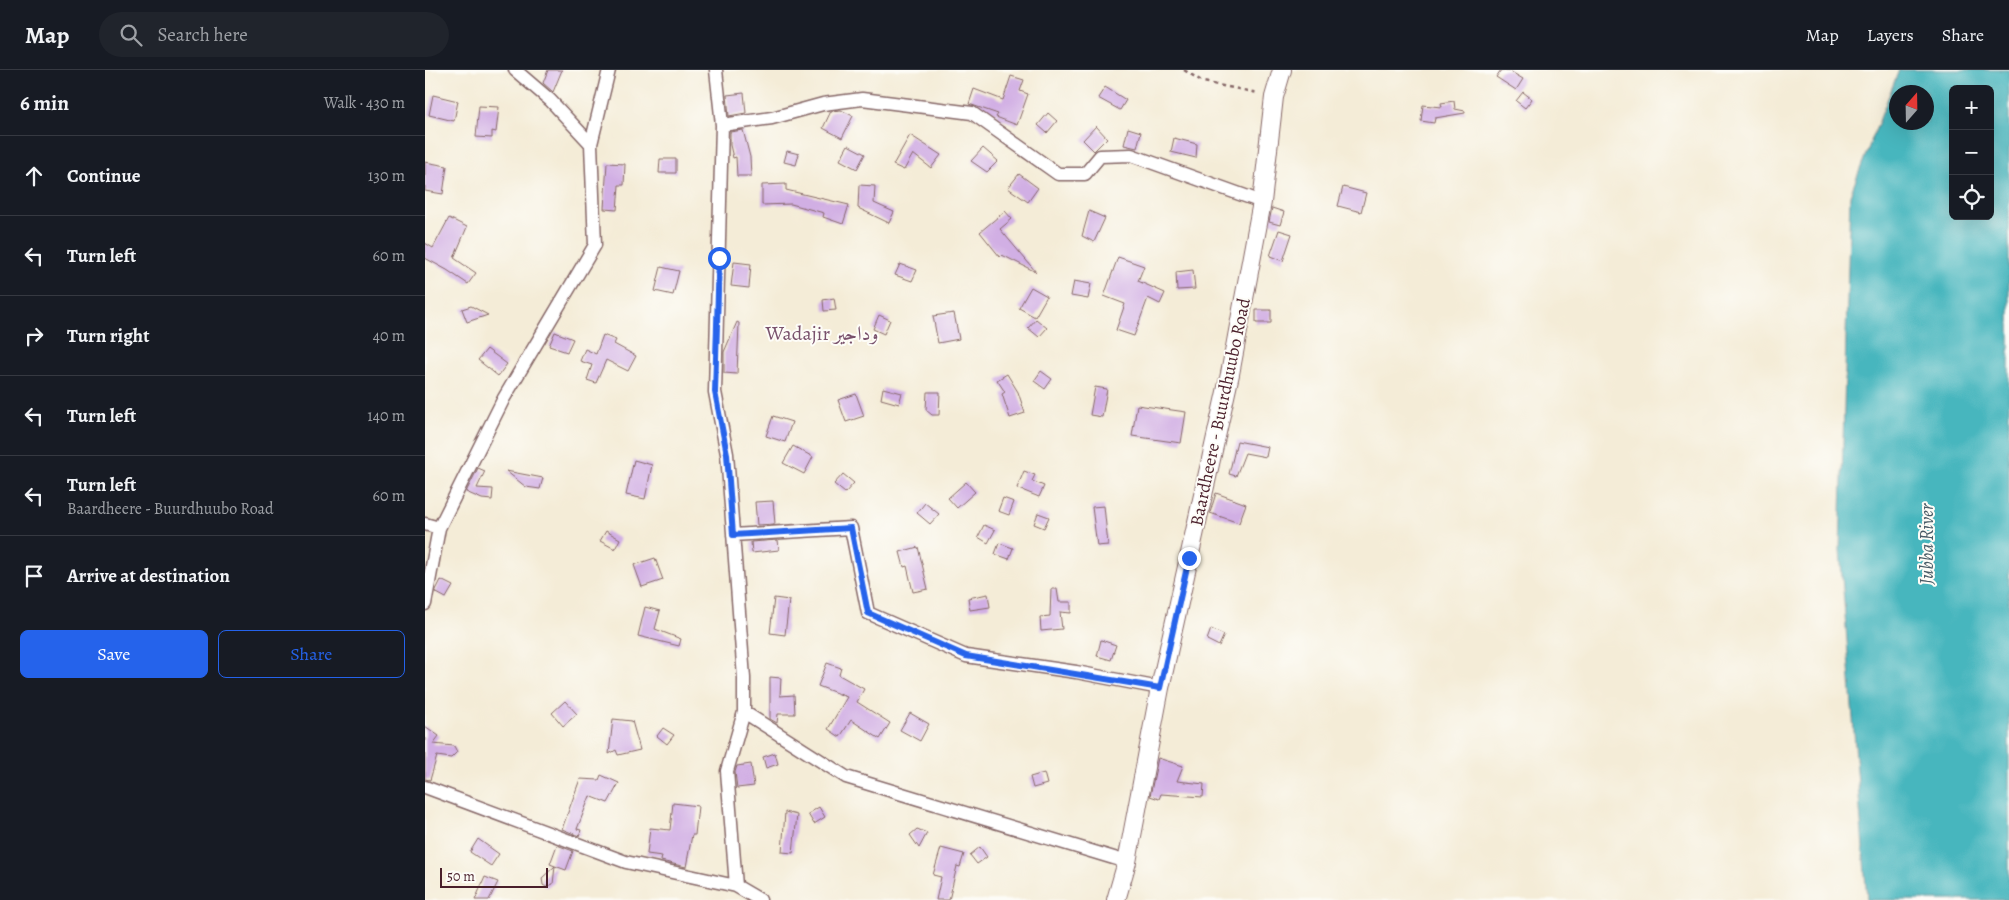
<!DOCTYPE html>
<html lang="en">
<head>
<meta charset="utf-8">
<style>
	:root { --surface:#171b24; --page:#20242c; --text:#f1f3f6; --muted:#9ea1a6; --line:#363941; --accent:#2563eb }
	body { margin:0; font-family:Alegreya,Amiri,serif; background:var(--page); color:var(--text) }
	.controls { position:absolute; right:15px; top:15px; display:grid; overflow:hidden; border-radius:8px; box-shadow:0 5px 20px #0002 }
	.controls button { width:45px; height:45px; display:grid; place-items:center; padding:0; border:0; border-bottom:1px solid var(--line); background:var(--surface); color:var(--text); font:25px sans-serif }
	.compass { position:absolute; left:1464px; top:15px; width:45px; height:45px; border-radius:50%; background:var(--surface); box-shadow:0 5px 20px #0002; rotate:20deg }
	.scale { position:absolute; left:15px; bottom:12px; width:108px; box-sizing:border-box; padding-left:5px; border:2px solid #4a1f2b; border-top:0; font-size:14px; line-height:18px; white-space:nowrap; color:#4a1f2b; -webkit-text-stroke:4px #fdfcf7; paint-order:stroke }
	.stop { position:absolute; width:15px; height:15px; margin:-11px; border:4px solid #2563eb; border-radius:50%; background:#fff }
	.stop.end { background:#2563eb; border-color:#fff; box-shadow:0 1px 5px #0008 }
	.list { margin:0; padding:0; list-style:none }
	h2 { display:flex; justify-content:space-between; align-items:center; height:65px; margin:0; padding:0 20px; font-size:21px }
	h2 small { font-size:16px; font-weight:400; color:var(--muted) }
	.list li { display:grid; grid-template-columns:32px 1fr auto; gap:15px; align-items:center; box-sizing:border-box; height:80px; padding:0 20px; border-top:1px solid var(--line) }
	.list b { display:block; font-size:19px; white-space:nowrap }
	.list p { margin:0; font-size:16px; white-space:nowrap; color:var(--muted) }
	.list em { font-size:16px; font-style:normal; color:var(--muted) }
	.actions { display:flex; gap:10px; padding:15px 20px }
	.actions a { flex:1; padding:11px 0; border:1px solid var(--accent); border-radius:8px; text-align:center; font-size:18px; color:var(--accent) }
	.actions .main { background:var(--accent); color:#fff }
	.icon { flex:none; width:28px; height:28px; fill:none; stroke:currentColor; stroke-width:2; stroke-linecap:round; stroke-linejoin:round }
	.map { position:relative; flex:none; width:1584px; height:830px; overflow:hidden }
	header { display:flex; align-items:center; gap:30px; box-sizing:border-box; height:70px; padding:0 25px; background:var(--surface); border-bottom:1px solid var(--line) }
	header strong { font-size:24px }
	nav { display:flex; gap:28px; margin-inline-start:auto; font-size:18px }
	.search { width:350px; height:45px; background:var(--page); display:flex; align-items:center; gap:12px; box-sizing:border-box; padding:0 18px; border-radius:28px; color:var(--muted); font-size:19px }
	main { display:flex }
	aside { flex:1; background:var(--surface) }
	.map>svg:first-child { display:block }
</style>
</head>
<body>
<header>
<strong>Map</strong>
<div class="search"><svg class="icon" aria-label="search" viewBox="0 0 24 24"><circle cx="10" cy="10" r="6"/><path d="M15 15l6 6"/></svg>Search here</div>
<nav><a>Map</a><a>Layers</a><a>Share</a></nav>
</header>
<main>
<aside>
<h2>6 min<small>Walk · 430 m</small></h2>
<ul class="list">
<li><svg class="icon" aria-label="ahead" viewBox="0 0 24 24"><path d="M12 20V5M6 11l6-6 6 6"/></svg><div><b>Continue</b></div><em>130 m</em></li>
<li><svg class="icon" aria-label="left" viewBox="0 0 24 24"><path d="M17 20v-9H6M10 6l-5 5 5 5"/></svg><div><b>Turn left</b></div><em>60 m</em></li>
<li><svg class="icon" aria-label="right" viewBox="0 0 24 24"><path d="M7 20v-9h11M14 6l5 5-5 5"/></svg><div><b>Turn right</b></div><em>40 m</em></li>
<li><svg class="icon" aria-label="left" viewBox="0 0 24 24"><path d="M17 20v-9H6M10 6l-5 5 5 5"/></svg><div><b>Turn left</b></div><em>140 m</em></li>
<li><svg class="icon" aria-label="left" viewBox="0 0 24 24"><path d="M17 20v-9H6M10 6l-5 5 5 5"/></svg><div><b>Turn left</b><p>Baardheere - Buurdhuubo Road</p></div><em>60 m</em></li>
<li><svg class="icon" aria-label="arrive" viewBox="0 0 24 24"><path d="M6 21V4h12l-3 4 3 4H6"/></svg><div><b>Arrive at destination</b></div></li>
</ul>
<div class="actions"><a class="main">Save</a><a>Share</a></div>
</aside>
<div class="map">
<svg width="1584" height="830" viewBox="0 0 1584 830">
	<rect width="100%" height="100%" fill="#fdfcf7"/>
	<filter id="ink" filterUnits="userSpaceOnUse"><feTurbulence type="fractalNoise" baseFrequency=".02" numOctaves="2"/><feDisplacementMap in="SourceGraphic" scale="10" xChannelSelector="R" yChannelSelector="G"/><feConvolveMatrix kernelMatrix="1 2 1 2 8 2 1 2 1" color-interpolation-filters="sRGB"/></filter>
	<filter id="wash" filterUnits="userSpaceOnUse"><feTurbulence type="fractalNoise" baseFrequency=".0096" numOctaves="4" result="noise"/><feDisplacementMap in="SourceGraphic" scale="20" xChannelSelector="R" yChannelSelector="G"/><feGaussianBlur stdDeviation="1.12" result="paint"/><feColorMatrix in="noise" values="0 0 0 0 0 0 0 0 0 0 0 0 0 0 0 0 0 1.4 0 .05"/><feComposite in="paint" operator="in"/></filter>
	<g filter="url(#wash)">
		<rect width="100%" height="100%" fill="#f4ecd7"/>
		<!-- water -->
		<path fill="#47b6be" stroke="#486a74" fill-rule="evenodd" d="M1474,0H1584V830H1442L1415,480L1425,125ZM1528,19H1565V146H1528ZM1472,22H1502V52H1472Z"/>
		<g id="blocks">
			<!-- building -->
			<path fill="#d1afe4" d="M123,0H137L128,22L118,13Z
				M1076,0H1083L1098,9L1091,20L1071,7Z
				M586,6L599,10L595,21L603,24L592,55L571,47L573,44L544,34L549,19L578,30Z
				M680,17L701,30L695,40L673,28Z
				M1098,22L1107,29L1100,38L1091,31Z
				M319,23L321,43L304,46L302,25Z
				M8,25L33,31L29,51L4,45Z
				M1029,31L1030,39L1040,41V43L1010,48L1009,53L996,51L998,35L1017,37L1016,33Z
				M54,36L74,37L71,62L67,61V68L51,67Z
				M416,40L428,46L417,68L398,58L406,41Z
				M623,43L632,51L622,63L613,55Z
				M671,56L682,68L669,81L658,70Z
				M703,58L716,62L712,78L699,75Z
				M318,60L325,87L326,106H312L311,87L308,88L305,75V62Z
				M485,65L516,85L506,98L488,84L479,100L468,95Z
				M749,68L772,74L771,88L746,82Z
				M423,75L440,84L432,99L415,90Z
				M558,78L573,91L562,102L546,91Z
				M362,81L374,84L371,95L359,92Z
				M235,89H251V103H234Z
				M0,92L22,96L18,124L0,121Z
				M182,93L200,94L199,115H194L192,140L179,139Z
				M594,104L613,118L603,132L583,118Z
				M361,114V120L424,135L418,154L398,147L399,143L366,134L337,135V115Z
				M434,115L450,116L449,133L469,142L464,153L433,138Z
				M918,117L941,123L936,142L913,136Z
				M847,138L859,142L855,155L844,152Z
				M580,141L587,149L575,159L611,202L577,185L575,187L555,162Z
				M664,141L680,148L669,172L657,166Z
				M24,148L42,157L29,188L51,203L43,214L22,200L0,188V173L8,178Z
				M854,160L867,164L858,191L845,186Z
				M693,187L719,196L713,211L740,223L735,234L723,228L709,266L691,260L700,234L679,226Z
				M309,192L326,194L324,218L306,216Z
				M475,194L492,200L487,211L470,205Z
				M236,197L254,201L248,225L230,221Z
				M768,200L770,219L752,220L751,202Z
				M649,211L666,214L663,229L646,226Z
				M606,217L622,226L610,247L594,238Z
				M409,228L411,240L399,241L398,230Z
				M46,236L63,245L42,252L37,239Z
				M831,240H846V253H831Z
				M529,243L534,269L513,273L508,246Z
				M454,245L465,250L459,264L448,259Z
				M611,249L622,258L614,267L603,258Z
				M312,252L314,253L312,304L299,303V282Z
				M130,262L148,269L142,282L124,276Z
				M178,265L191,270L189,274L211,286L203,301L181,290L171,313L162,310L167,295L155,291L160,279L171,284Z
				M62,279L82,294L73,306L53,290Z
				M616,301L627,309L620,319L609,311Z
				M582,304L593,322L600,343L585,348L577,324L580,322L572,310Z
				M670,317L682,319L677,347L665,345Z
				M458,318L477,323L474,334L456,329Z
				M502,322H515L514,345H507L501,340Z
				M431,324L439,346L421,352L413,330Z
				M712,335L761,342L756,373L707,366Z
				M348,346L367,352L360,372L341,366Z
				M812,371L843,377L841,387L820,383L811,406L804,404Z
				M368,376L388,387L379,404L358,393Z
				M209,390L227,395L220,429L201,425Z
				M53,398L60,401L52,418L68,419L67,430L57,429L41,422Z
				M81,401L118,408L115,419L101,417Z
				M599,401L610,405L607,411L619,416L614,427L592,418Z
				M418,404L429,413L420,423L409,414Z
				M541,412L550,422L532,438L523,428Z
				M791,423L821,434L814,453L785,443Z
				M578,428L589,432L584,445L573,441Z
				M348,431L350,454L332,455L330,432Z
				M500,433L514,444L505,454L492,443Z
				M679,436L683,475L672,476L667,437Z
				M613,443L624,447L619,458L609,454Z
				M559,455L570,460L563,473L553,467Z
				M181,461L195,469L190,479L175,471Z
				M353,470L354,480L327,483L326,472Z
				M574,473L588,478L584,489L570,484Z
				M493,477L503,519L488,522L482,496L479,497L475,482Z
				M230,488L238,510L217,517L209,495Z
				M16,510L28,516L21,528L10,522Z
				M626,519H632L634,532H646V543L635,542L637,559L616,561L615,547L625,546Z
				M563,524L565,537L545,540L543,528Z
				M349,528L364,530L360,565L345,563Z
				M220,537L235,541L230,559L256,569L254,576L213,566Z
				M786,559L799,565L794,576L782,570Z
				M676,570L691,575L686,590L672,586Z
				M402,593L416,598L414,605L439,619L432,632L465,653L455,669L426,650L415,667L403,659L422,627L393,616Z
				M345,607L356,608L355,626L369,625L370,644H353L352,653L345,649Z
				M140,631L152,644L138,656L127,643Z
				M485,643L504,654L495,671L475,660Z
				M188,649L207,651L215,680L193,685L191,680L184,684Z
				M0,656L14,666L8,674L29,676L32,682L26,688L12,686L5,710L0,709Z
				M238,658L249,665L242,674L232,666Z
				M350,683L353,694L341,698L338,687Z
				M733,688L758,696L752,711L779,714L778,727L736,724L734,729L725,726Z
				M326,694L329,716L312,718L310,702L312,696Z
				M619,703L622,714L608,718L605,707Z
				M176,705L194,713L183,733L165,726L152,759L156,760L154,766L137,759L155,709L174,710Z
				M248,733L273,736L270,765H267L261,797L236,791L237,786L222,784L225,758L245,760Z
				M394,737L400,747L389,754L383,744Z
				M360,742L372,745L368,783L357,782Z
				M492,759L502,763L494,778L485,765Z
				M53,769L74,784L66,796L45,782Z
				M132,775L148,781L141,800L130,796L128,814L121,817L118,815L117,808L130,796L125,794Z
				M555,777L562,787L552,794L545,785Z
				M516,778L539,784L535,797L532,796L524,830H511L516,807L508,805Z
				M60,807L73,812L64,830H50Z"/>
		</g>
	</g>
	<g filter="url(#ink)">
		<use href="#blocks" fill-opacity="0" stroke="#866767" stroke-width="1"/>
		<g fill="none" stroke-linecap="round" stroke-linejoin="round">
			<!-- street casing -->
			<g stroke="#866767" stroke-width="15">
				<path id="street" d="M291,0L297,55L290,322L302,384L319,608V642L302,701L311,816
					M297,55L347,48L398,34L437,29L547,43L633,104H660L675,86L706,85L837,132
					M166,74L184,0
					M0,454L14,458
					M308,465L426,458L443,543L541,586L651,602L735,618
					M0,534L14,458L79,328L170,175L166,74L125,30L90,0
					M319,642L421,707L702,792
					M0,717L201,792L311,816L335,830"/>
			</g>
			<!-- secondary casing -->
			<g stroke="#866767" stroke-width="20">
				<path id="secondary" d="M691,830L702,792L735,618L805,304L837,132L849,27L857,0"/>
			</g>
			<!-- path -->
			<path stroke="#866767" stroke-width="2.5" stroke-dasharray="4 4" stroke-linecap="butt" d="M759,0L778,12L833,23"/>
			<!-- street -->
			<use href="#street" stroke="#fff" stroke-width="12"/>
			<!-- secondary -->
			<use href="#secondary" stroke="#fff" stroke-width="18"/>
		</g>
	</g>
	<g fill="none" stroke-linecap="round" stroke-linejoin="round" filter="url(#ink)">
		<!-- route -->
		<path stroke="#2563eb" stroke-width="6" d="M294,188L290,322L302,384L308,465L426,458L443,543L541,586L735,618L764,488"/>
	</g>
	<g text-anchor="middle" stroke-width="4" stroke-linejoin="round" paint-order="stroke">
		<!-- street labels -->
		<g font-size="18" fill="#4a1f2b" stroke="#fdfcf7">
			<text transform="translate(795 342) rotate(-78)" y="6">Baardheere - Buurdhuubo Road</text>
		</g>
		<!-- water labels -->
		<g font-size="19" font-style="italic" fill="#495b66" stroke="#fdfcf7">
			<text transform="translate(1501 474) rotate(-90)" y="7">Jubba River</text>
		</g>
		<!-- quarter labels -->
		<g font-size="20" fill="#79516c" stroke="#fdfcf7">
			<text x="397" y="270">Wadajir وداجير</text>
		</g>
	</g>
</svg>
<div class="controls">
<button>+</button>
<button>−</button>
<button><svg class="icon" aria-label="locate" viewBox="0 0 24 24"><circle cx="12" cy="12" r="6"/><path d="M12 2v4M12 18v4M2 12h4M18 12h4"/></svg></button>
</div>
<svg class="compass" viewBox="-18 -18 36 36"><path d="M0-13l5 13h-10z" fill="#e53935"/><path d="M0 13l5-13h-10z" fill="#9ea1a6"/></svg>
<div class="scale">50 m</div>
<div class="stop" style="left:294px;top:188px"></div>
<div class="stop end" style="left:764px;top:488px"></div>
</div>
</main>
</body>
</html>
